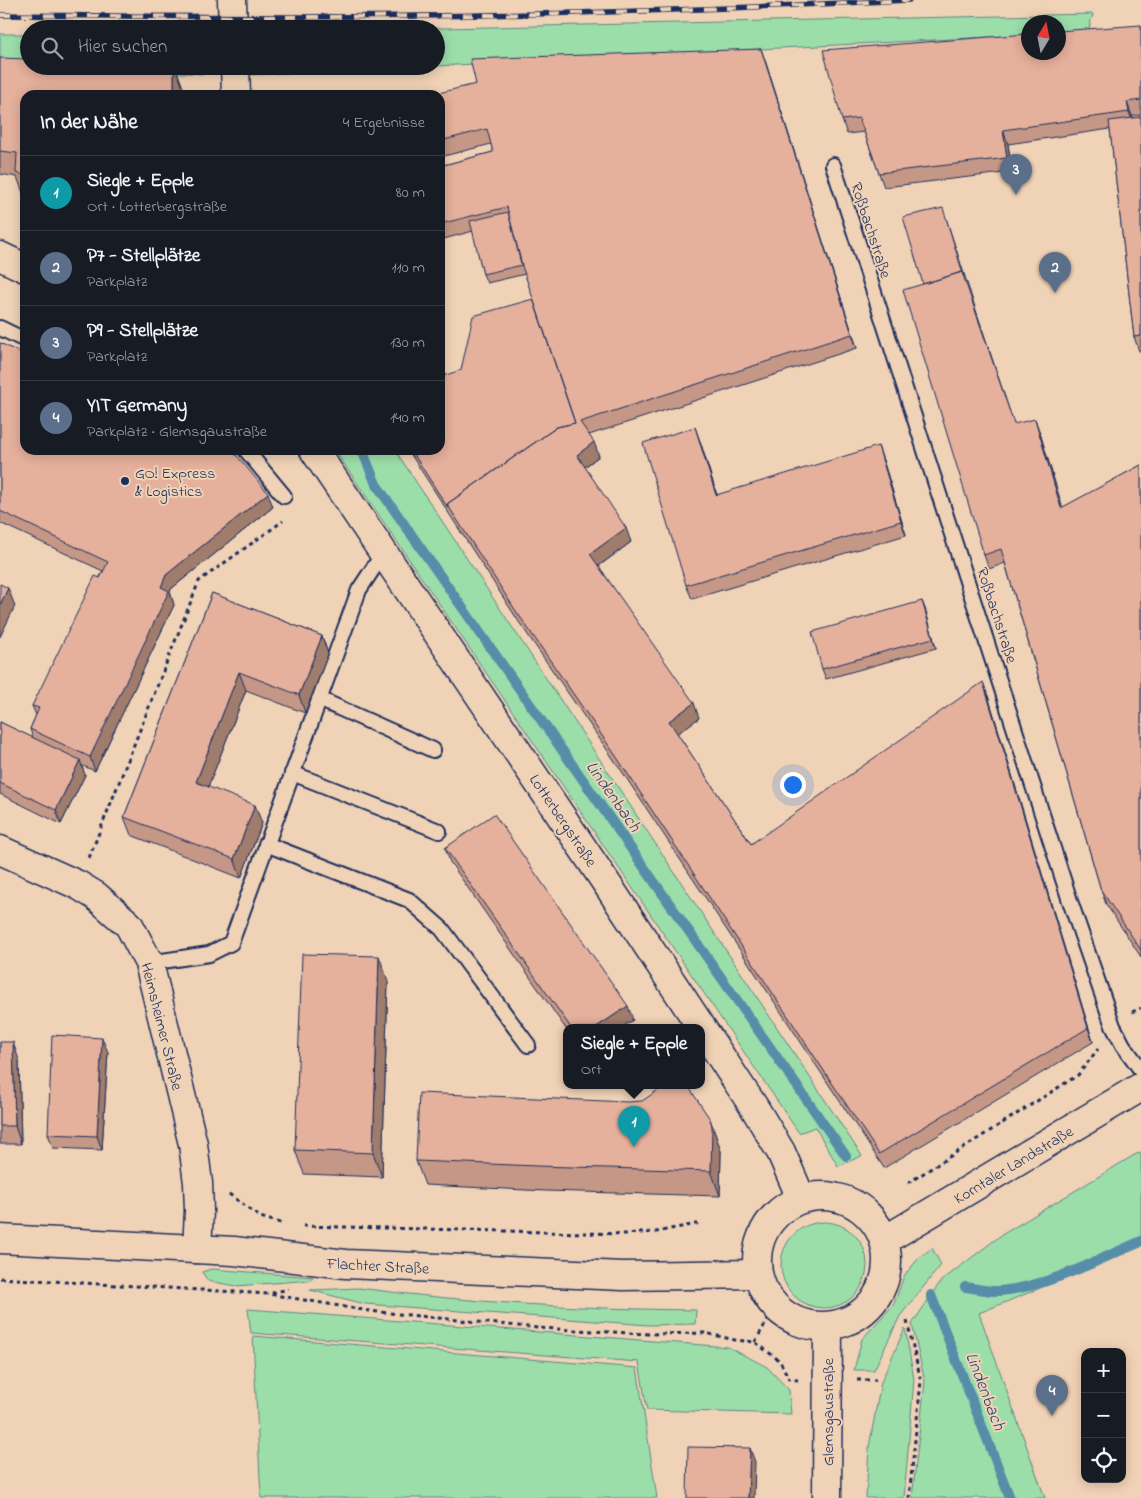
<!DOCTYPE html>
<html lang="de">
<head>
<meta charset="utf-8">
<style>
	:root { --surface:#171b24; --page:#20242c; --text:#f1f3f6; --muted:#9ea1a6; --line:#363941; --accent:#b45309 }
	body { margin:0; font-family:"Indie Flower",sans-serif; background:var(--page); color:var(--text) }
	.controls { position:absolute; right:15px; bottom:15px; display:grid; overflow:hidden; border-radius:10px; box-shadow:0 2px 12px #0003 }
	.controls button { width:45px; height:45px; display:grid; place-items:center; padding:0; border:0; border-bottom:1px solid var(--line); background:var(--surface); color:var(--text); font:25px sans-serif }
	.compass { position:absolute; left:1021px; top:15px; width:45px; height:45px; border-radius:50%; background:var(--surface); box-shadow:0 2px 12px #0003; rotate:10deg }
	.you { position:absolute; left:792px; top:784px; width:18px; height:18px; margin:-12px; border:4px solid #fff; border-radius:50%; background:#1a73e8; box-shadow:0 0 0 8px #1a73e833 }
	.badge { display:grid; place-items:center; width:32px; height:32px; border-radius:50%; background:var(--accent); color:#fff; font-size:16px; font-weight:700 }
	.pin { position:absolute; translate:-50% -41px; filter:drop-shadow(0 1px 2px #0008) }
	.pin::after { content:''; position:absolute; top:26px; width:18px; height:15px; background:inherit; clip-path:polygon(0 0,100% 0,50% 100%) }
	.popup { position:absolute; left:563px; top:1024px; width:142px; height:65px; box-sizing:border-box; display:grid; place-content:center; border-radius:10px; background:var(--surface); filter:drop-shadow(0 1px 4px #0005); font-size:16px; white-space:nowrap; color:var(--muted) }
	.popup b { font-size:19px; color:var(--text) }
	.popup::after { content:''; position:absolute; left:50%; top:100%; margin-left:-10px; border:10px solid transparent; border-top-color:var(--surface) }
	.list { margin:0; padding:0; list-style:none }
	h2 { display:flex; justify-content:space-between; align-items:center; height:65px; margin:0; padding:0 20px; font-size:21px }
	h2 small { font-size:16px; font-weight:400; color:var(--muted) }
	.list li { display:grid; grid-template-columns:32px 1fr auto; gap:15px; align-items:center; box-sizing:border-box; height:75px; padding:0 20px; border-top:1px solid var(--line) }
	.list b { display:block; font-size:19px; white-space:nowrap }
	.list p { margin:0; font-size:16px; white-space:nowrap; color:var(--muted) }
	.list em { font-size:16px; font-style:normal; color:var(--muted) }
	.icon { flex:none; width:28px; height:28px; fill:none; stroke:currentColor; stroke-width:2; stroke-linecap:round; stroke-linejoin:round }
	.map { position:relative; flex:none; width:1141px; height:1498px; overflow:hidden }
	.search { position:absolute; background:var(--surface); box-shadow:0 2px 12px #0003; left:20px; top:20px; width:425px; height:55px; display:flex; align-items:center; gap:12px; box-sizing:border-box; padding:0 18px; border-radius:28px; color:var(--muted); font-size:19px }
	.panel { position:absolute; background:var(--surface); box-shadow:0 2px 12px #0003; left:20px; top:90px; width:425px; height:365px; border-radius:15px }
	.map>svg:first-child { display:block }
</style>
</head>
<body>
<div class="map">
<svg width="1141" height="1498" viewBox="0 0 1141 1498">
	<rect width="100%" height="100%" fill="#f0d2b6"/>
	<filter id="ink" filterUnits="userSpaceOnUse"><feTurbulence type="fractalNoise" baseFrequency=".02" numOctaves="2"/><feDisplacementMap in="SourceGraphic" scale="10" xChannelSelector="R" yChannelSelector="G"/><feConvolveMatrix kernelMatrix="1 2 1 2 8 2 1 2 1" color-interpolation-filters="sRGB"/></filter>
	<g filter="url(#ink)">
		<!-- green -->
		<path fill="#9cdeaa" stroke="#5c8684" d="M1093,14L1088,32L1059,33L1058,22H1028V35L436,66V29H399Z
			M0,34H29V66H204V74L0,65Z
			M250,66H425L249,75Z
			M337,450H395L862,1156L838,1166L815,1127L799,1133L338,455Z
			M1141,1153V1247L979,1313L1045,1498H912L925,1382L912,1324L941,1281L1000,1236L1136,1154Z
			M781 1265a43 43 0 1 1 86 0a43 43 0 1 1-86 0Z
			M932,1248L941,1265L900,1316L874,1370H854L862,1339L894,1304L904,1276L918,1259Z
			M211,1269L313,1277L311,1280L236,1286L208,1281L202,1272Z
			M359,1288C471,1303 583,1309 696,1310L695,1324L649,1325L365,1304L310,1290Z
			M248,1309L728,1347L767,1367L789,1390L791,1414L647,1410L639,1362L251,1333Z
			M905,1328L914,1379L904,1498H866L869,1447L881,1382Z
			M253,1336L637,1368L657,1498H261Z"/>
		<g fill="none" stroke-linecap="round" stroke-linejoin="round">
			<!-- stream -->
			<path stroke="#578eaa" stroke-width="10" d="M362,450L376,484L846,1156
				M965,1287C976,1288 989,1292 1000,1291C1050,1286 1096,1261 1141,1241
				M931,1295L1010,1498"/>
			<!-- lane casing -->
			<g stroke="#1b2f5e" stroke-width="18">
				<path id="lane" d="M833,165L1071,904L1113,1026L1123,1045L1141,1070
					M0,328L25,340
					M246,450L284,496
					M319,699L433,750
					M292,773L439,831
					M266,844L409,900L442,929L528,1045
					M149,963L209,954L231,943L359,590L384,552"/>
			</g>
			<!-- street casing -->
			<g stroke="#1b2f5e" stroke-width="31">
				<path id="street" d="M232,0L233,29
					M235,66L236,95
					M0,256L25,268
					M314,450L609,887L754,1107L781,1152L801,1198
					M0,850L78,885L96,896L129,925L149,963L193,1144L198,1183L199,1211L197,1249"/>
			</g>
			<!-- secondary casing -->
			<g stroke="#1b2f5e" stroke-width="31">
				<path id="secondary" d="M757 1261a65 65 0 1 1 130 0a65 65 0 1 1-130 0Z
					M0,1239L234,1251L346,1264L623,1276L758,1274
					M885,1240L1141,1087
					M827,1498L828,1326"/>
			</g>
			<!-- path -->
			<path stroke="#1b2f5e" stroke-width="3" stroke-dasharray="4 4" stroke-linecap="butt" d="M89,858L199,581L283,521
				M1132,1012L1141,1008
				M908,1183L1078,1075L1098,1049
				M229,1194L260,1217L284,1224
				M303,1226L625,1234L656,1232L701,1223
				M0,1278L269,1294L369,1311L538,1328L648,1334L705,1333L735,1340L755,1342L780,1361L789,1379L798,1380
				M272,1293L288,1289
				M907,1321L921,1381L909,1498
				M755,1342L775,1307
				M857,1380H876"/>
			<!-- lane -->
			<use href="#lane" stroke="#f0d2b6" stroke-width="14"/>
			<!-- street -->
			<use href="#street" stroke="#f0d2b6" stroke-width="28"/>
			<!-- secondary -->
			<use href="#secondary" stroke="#f0d2b6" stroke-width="28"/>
			<!-- rail casing -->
			<g stroke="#1b2f5e" stroke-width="5.5">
				<path id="rail" d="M0,15C97,16 195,17 292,17C498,17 704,10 909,0"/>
			</g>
			<!-- rail -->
			<use href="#rail" stroke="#f0d2b6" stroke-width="4" stroke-dasharray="11" stroke-linecap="butt"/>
		</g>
		<!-- wall -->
		<path fill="#c59786" stroke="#1b2f5e" d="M1141,25V115L1132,116V118L1141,117V351H1139L1134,337L1110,129L1008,144L1012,172L884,187L864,132L847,134L842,120Z
			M761,49L857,348L589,435L599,456L585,467L631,542L599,566L699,718L677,733L751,844L988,696L1093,1042L884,1168L621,770L519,622L408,450H440L555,362L525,274L487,283L483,274L473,231L440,240V166L493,152L491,144L440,157V95Z
			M0,58L29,66H175L183,88L25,95V198L17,177L0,174Z
			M946,218L968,286L1014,424L1040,433L1062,508L1141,465V957L1106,904L1101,890L1005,563L989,569L984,555L923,284Z
			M0,343L273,507L171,589L170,592L174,605L95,771L81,765L85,775L61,824L0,794V722L33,738L30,729L36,715L32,706L103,571L0,523Z
			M700,441L717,495L883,460L906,535L692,599L686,585Z
			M212,593L322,636L328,654L305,713L246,690L208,787L262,823L241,878L131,835L124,817Z
			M922,601L936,648L826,679L822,669Z
			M445,848L633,1020L621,1028L566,1029L450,862Z
			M388,981L382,1177L304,1174L295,1150Z
			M0,1042L19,1060L21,1144H0Z
			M108,1052L102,1150L53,1148L48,1134Z
			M710,1119L721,1151L720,1196L546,1191L425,1185L416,1161Z"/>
		<!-- shaded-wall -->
		<path fill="#a07b6d" stroke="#1b2f5e" d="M761,49L766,63L857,348L852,334Z
			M174,66H175L183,88V95H174Z
			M1127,102L1132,116L1134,126L1129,112Z
			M1003,130L1008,144L1012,172L1007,158Z
			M1035,419L1040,433L1067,522L1061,508Z
			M695,427L700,441L721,509L716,495Z
			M594,442L599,456L582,469L577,455Z
			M878,446L883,460L906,535L901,521Z
			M268,493L273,507L171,589L170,592L174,605L95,771L90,757L166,575Z
			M626,528L631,542L596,568L590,554Z
			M8,588L15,606L0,637V605Z
			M922,601L926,611L936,648L933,638Z
			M322,636L328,654L305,713L299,695Z
			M239,672L246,690L203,800L196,782Z
			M983,682L988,696L1093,1042L1088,1028Z
			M694,703L699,718L674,736L669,721Z
			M80,760L85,775L61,824L56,810Z
			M255,805L262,823L241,878L234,859Z
			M379,956L388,981L382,1177L373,1153Z
			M628,1006L633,1020L621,1028H595Z
			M102,1038L108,1052L102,1150L97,1136Z
			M13,1042L19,1060L21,1144L15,1126Z
			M710,1119L721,1151L720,1196L711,1171Z
			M750,1448L755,1462L754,1498H748Z"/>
		<!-- building -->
		<path fill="#e5b09c" stroke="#1b2f5e" d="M1141,25V100L1127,102L1129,112L1003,130L1007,158L879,173L859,118L842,120L823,50L1028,34V52H1058V31Z
			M761,49L852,334L580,422L594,442L577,455L626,528L590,554L694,703L669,721L751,844L983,682L1088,1028L879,1154L616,756L514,608L447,504L557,427L575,423L520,260L507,207L440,224V166L493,152L487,129L440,141V95H430L476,84L470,59Z
			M0,58L29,59V66H174V95H25V175L16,173L17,153L0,151Z
			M1141,117V336L1134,337L1109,121Z
			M943,208L964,277L962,272L923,284L903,217Z
			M508,212L522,265L483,274L470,221Z
			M962,272L1014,424L1035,419L1061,508L1141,465V950L1101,890L1001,549L984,555L903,290Z
			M533,299L575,423L557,427L447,504L448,508L411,450H440V377L461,370L473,316Z
			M0,343L25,355V450H232L268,493L166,575L161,587L169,591L90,757L30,729L39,708L32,706L95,576L100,578L108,562L0,511Z
			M695,427L716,495L878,446L901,521L686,585L643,443Z
			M0,584L8,588L0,605Z
			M212,593L322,636L299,695L239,672L196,782L255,805L234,859L124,817Z
			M922,601L933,638L822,669L812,632Z
			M0,722L80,760L56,810L0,783Z
			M494,814L628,1006L595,1028H571L445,848Z
			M302,954L379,956L373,1153L295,1150Z
			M52,1035L102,1038L97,1136L48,1134Z
			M0,1042H13L15,1126H0Z
			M664,1086H688L710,1119L712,1126L711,1171L537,1166L416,1161L419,1093L628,1102L642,1101Z
			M688,1447L750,1448L748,1498H687Z"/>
	</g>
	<!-- markers -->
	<circle fill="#1b2f5e" stroke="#f0d2b6" stroke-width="2" cx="125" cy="481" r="5"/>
	<g text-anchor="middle" stroke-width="4" stroke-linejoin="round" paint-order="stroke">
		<!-- street labels -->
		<g font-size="16" fill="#1b2f5e" stroke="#f0d2b6">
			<text transform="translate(872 230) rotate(72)" y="6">Roßbachstraße</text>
			<text transform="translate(998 615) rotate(72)" y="6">Roßbachstraße</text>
			<text transform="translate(564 820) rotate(56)" y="6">Lotterbergstraße</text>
			<text transform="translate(163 1026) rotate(76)" y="6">Heimsheimer Straße</text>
			<text transform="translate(1013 1164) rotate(-31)" y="6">Korntaler Landstraße</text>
			<text transform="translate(378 1265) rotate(3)" y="6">Flachter Straße</text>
			<text transform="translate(827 1412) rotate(-90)" y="6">Glemsgaustraße</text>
		</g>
		<!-- poi labels -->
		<g font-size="16" fill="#1b2f5e" stroke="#f0d2b6" text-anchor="start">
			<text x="135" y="478">GO! Express<tspan x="135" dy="18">&amp; Logistics</tspan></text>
		</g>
		<!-- water labels -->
		<g font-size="18" font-style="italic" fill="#2a4771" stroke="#f0d2b6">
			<text transform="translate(614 796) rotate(55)" y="6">Lindenbach</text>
			<text transform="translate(986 1391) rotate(69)" y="6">Lindenbach</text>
		</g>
	</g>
</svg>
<div class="controls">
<button>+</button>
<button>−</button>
<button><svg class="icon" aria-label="locate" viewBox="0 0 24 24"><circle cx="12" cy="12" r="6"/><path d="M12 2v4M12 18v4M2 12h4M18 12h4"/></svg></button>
</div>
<svg class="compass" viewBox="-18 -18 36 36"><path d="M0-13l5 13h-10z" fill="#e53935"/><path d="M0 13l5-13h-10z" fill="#9ea1a6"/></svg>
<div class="you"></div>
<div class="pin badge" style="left:634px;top:1147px;background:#0f9aa8">1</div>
<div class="popup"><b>Siegle + Epple</b>Ort</div>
<div class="pin badge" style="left:1055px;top:293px;background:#5c6f8a">2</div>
<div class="pin badge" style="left:1016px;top:195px;background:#5c6f8a">3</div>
<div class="pin badge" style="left:1052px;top:1416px;background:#5c6f8a">4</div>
<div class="search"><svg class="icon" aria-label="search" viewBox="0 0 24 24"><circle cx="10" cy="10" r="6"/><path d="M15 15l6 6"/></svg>Hier suchen</div>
<section class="panel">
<h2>In der Nähe<small>4 Ergebnisse</small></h2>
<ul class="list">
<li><span class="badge" style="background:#0f9aa8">1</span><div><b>Siegle + Epple</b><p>Ort · Lotterbergstraße</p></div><em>80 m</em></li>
<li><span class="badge" style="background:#5c6f8a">2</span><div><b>P7 - Stellplätze</b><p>Parkplatz</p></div><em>110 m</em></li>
<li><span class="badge" style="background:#5c6f8a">3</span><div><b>P9 - Stellplätze</b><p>Parkplatz</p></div><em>130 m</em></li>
<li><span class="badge" style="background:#5c6f8a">4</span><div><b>YIT Germany</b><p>Parkplatz · Glemsgaustraße</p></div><em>140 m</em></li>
</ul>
</section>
</div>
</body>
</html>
